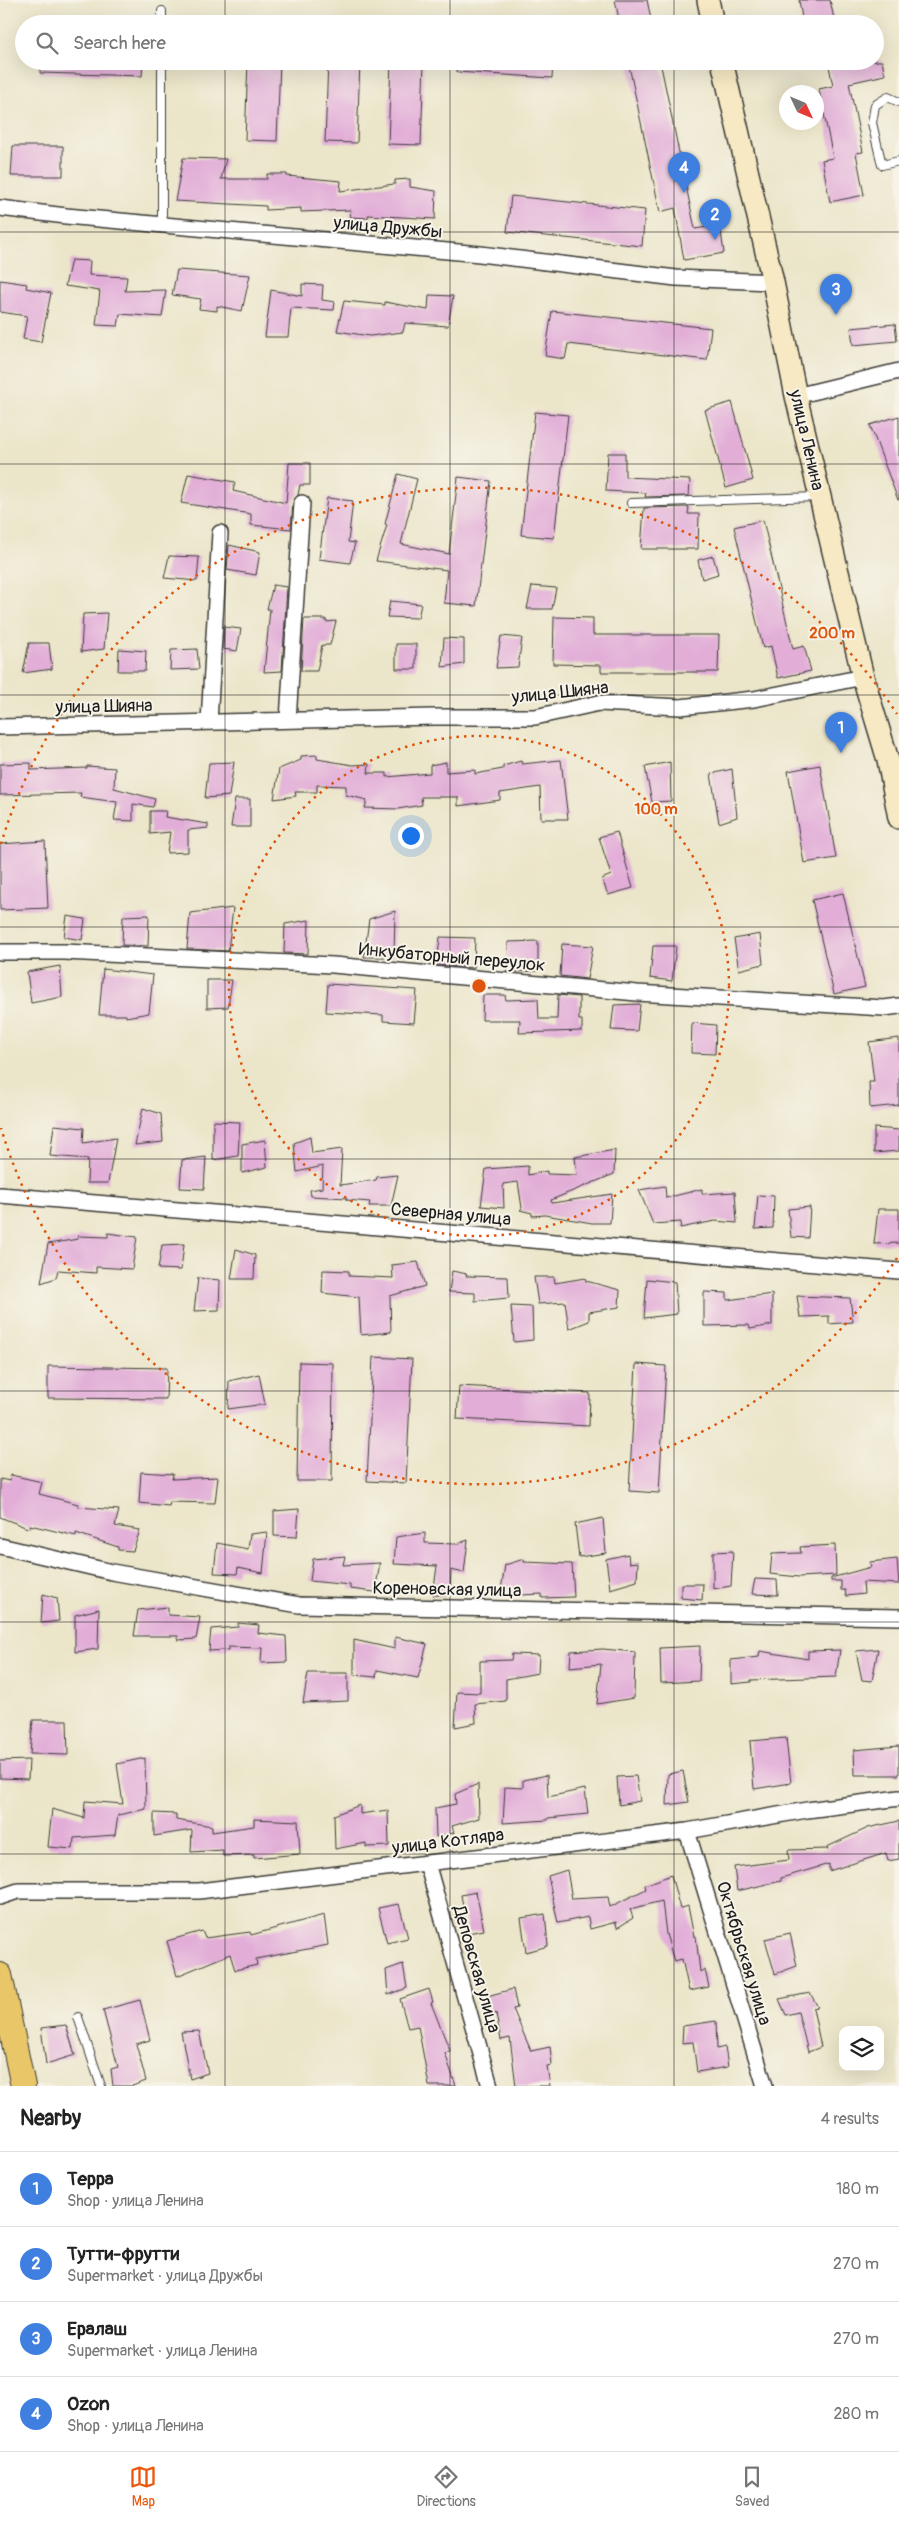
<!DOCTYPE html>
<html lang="en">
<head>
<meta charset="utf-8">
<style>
	:root { --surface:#fff; --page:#f6f6f6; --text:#222; --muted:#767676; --line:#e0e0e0; --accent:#ea580c }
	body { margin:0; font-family:Pangolin,sans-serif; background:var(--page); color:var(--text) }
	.controls { position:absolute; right:15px; bottom:15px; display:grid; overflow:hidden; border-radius:10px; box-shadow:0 5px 20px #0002 }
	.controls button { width:45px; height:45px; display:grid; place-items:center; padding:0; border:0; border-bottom:1px solid var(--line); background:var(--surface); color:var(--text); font:25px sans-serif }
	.compass { position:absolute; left:779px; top:85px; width:45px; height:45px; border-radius:50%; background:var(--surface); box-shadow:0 5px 20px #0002; rotate:134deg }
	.you { position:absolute; left:410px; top:835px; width:18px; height:18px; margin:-12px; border:4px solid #fff; border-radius:50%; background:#1a73e8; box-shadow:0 0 0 8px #1a73e833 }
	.badge { display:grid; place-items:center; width:32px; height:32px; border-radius:50%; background:var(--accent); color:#fff; font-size:16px; font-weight:700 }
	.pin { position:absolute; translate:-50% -41px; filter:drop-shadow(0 1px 2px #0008) }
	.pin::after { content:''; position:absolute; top:26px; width:18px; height:15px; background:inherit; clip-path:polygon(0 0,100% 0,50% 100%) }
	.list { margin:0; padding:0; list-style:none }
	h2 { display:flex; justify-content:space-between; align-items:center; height:65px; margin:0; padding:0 20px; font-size:21px }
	h2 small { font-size:16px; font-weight:400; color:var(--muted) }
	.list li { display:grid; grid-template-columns:32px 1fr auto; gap:15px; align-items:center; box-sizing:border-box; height:75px; padding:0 20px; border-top:1px solid var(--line) }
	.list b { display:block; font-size:19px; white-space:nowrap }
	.list p { margin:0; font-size:16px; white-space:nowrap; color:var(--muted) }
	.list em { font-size:16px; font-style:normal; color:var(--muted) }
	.icon { flex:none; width:28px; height:28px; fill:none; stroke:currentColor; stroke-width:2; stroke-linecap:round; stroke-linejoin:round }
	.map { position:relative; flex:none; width:899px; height:2086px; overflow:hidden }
	.search { position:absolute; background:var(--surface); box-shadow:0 5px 20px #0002; left:15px; right:15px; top:15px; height:55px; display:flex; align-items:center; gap:12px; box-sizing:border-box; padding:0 18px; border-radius:28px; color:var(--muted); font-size:19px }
	.sheet { height:365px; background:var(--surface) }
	nav { display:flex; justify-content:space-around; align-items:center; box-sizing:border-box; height:70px; border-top:1px solid var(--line); background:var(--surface); font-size:14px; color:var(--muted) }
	nav a { display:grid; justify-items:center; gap:2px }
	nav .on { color:var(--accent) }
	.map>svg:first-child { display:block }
</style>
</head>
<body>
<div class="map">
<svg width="899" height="2086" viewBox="0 0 899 2086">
	<rect width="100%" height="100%" fill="#f7f3e8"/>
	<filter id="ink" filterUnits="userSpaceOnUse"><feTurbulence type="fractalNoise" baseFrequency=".02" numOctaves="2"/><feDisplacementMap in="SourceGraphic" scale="10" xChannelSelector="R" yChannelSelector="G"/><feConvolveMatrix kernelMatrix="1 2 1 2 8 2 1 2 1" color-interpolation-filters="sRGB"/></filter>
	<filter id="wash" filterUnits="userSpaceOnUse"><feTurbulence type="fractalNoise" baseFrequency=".0096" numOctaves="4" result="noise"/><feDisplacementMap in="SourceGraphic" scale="20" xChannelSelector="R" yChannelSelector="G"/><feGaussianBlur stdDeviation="1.12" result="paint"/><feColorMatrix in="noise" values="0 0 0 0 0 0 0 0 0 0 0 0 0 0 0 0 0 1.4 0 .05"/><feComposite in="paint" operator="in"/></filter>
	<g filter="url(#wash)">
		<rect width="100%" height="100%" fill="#ebe5c9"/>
		<g id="blocks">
			<!-- building -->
			<path fill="#e2aed8" d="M615,0H647L652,24H620Z
				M799,0H830L835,24H803Z
				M41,61H143L142,76L40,73Z
				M248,61H280L277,141L245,140Z
				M328,61H360L357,143L325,142Z
				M391,61H424L421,145L388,144Z
				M457,61H553L552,78L457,72Z
				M628,61H660L695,229L720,225L724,253L684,260L675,208L660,212Z
				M828,61H882L885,75L849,83L863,152L856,153L864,195L830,202L822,160L833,158L819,89L833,86Z
				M13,146H63V176H11Z
				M183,158L226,159L221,179H267V174H287V176L341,181L340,191L395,184V180L410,179V187L436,191L435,219L368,215V218L350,217L351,210L301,212V208L266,210V206L175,201Z
				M511,196L645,210L642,246L507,232Z
				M71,260L90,261L89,275L127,277L125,291L166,290L162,317L120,314L118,326L96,325L100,291L65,286Z
				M177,270L250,275L242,311L217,306V311L199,309L201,299L172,295Z
				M0,280L27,284L26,288L51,293L41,342L23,339L27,316L0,312Z
				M302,284L323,285L322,300L335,302L334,310L291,308L288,337H265L271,290L302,296Z
				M429,295L453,296L448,326L405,323L403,332L370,336L337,331L344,301L385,305V302L428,310Z
				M552,311L711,328L707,360L568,344L565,359L545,356Z
				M895,324L897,341L853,345L851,328Z
				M732,402L753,480L726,488L705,410Z
				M535,412L568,415L554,538L521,535Z
				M899,416V500H898L870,425Z
				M608,453H625V477L690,480L689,496L645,497L646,493L606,491Z
				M289,463H310V485H300L298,495L293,502L291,529L251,525V514L181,503L188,474L235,482L233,491L286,503Z
				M398,474L417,479L401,544L449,554L458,477L491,481L476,606L444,603L447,570L376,561L387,525L385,524Z
				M327,498L353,501L348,542L355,543L350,563L319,559Z
				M689,507L688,514H699L698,549H641L644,508Z
				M763,520L793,649L804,646L811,671L778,678L771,646L763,648L734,527Z
				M229,545L260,552L256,575L227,570Z
				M169,556L199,557L197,581L164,578Z
				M713,556L718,574L702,579L698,560Z
				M273,585L287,587L282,671L264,672L270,609H267Z
				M532,586L556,588L552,609H527Z
				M390,601L421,604L418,618L387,617Z
				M107,613L104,649L81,652L83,614Z
				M554,617L593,618V635H719L718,672H601V665L553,664Z
				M304,619H326V622L336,621L330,645H322L317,671H301Z
				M224,627L241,629L237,651L223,649Z
				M501,636L522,638L518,667L496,668Z
				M444,638L464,639V664L442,667Z
				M29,643H49L52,669L23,673Z
				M396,644H416V669H396Z
				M119,649L146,651L145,671H118Z
				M197,649L199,669L170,670L171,650Z
				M317,755V759L353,765L369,764L368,773H387V777L430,773V765L446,762V772L475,770V774L503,769V766L521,761L522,764L561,760L568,819H541L540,787L500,793V800L458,806V797H421L422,805L398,809L365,808L367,800L346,795V786L317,785V792H295L296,796L274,799L279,769L301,760V756Z
				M234,762L229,796L205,798L209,763Z
				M670,762L671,801L652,802L645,767Z
				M31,763V770L87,768V766L115,768L114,788L155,799L153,807L133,804V821L114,820L117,802L80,797L81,793L0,795V764Z
				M820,765L836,858L804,863L788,771Z
				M732,769L737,817L719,823L711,774Z
				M235,799H250V827H231Z
				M150,811H166L165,817L208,824V828L188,830V852L167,853L170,832L150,834Z
				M617,832L633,888L608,895L602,879L611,875L599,837Z
				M45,841L48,908L0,910V844Z
				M843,893L865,987L834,994L812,900Z
				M233,908L228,951L187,949L190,913Z
				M395,911L394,957H364L369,919Z
				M149,915L148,946L122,945L123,916Z
				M67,916L85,919L82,940L64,937Z
				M309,920L308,954L284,953L285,924Z
				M760,934L763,964L739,970L734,939Z
				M440,937L475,938L474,968L437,965Z
				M538,941V971L507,972L508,942Z
				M562,944L593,946L587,979L560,976Z
				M653,946H676L672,981L650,978Z
				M60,966L62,997L31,1003L27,972Z
				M103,969L153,975L149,1013L126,1017V1015H99Z
				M207,980H232L228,1007L207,1008Z
				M328,984L417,990L414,1023L383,1021V1015L326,1012Z
				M483,995H505L506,1000L538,999L539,1019H557L558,995L579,997V1020H582V1031L519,1033L520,1020H482Z
				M640,1004L637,1031L611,1030L614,1005Z
				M692,1023L716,1025L715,1054L691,1053Z
				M899,1038V1105L870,1108L869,1082H874L869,1042Z
				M143,1108L161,1114L163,1142L135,1145Z
				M213,1121L240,1122L238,1156L213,1160Z
				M54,1125L84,1128L83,1143L116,1138L108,1183H87L88,1159L50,1156Z
				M874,1128L899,1130V1151L874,1153Z
				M310,1137L312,1153L342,1149L340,1185L376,1180L377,1177L398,1175L391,1206H369L370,1202L346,1200L347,1198L311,1196L310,1190L322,1188L323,1166L297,1172L294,1143Z
				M265,1140L267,1167L242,1173V1144Z
				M615,1150L614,1174L551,1200L552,1203L612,1194L610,1223H592L545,1215L532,1216V1213L520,1210L522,1208L518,1182L503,1184L504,1208L481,1206L486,1169L528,1166V1175L547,1171V1174L577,1175L575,1157Z
				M206,1157L204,1189L180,1188L182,1160Z
				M665,1186L666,1198L702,1189V1194L735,1192L737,1223L715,1221L680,1228L681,1222L653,1224L639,1190Z
				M758,1195L774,1196L773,1228L755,1229Z
				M810,1207L808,1238L791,1237L788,1209Z
				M878,1209H899V1243L874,1244Z
				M108,1233L137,1237L132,1269L96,1267V1273L58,1270L56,1278L41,1283L48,1244L78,1239V1236L108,1237Z
				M184,1244L181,1270L158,1269L162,1245Z
				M236,1249L255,1255L254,1279H231Z
				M418,1262L425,1286L390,1296L391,1332L361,1335L359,1297L322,1293L323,1270L349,1271V1276L393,1278L392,1265Z
				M452,1271L467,1274L466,1276L508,1277L509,1298L475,1301V1293L449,1292Z
				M534,1277H554L555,1283L585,1278L586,1281L620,1290L619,1307L589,1312V1321L569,1329L565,1302L538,1304Z
				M198,1278L220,1280L219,1310L194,1311Z
				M647,1279L675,1282L677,1314L644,1318Z
				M704,1292L727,1293V1300L772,1294V1325L750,1329L749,1325L704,1326Z
				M797,1296L850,1298L853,1322L829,1324V1316L800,1317Z
				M511,1306L532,1307L533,1340L514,1342Z
				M373,1357L412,1359L406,1483L367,1481Z
				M299,1362L333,1363L332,1481H297Z
				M636,1364L666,1366L659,1493L629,1491Z
				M48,1366L167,1368L166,1399L48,1398Z
				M259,1374L265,1404L228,1409L229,1381Z
				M459,1386L590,1393L589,1426L457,1419Z
				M141,1472L173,1474L172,1479L218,1477L215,1503L170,1502L169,1506L139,1503Z
				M11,1475L42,1482L39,1494L78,1504V1507L119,1510L115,1526L140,1530L133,1551L118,1550V1547L76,1533V1536L30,1525V1529L0,1517V1479L10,1481Z
				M299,1509L297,1537L274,1536V1511Z
				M603,1518L606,1553L579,1557L575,1524Z
				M267,1532L263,1573L238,1568L237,1574L214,1573L217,1543L248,1549L250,1534Z
				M425,1533V1543L457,1544L468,1540L464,1573L451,1570L450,1595H433L437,1566L394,1564L396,1537Z
				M835,1545L836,1575L799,1577L770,1574L772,1554L801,1553L800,1547Z
				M733,1551L731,1586L713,1589V1552Z
				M628,1554L629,1563L638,1562L637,1581L610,1589L606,1559Z
				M345,1556L343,1565L380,1563L375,1592L350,1589V1585L310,1581L313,1559Z
				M524,1559V1562L572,1564L574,1597L542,1598V1594L500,1596L505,1565Z
				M897,1559L899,1584L863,1582L864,1594L846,1596L845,1590H841V1581H831V1578L871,1567L870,1562Z
				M755,1579L777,1580L778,1595L752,1594Z
				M681,1584H703L702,1600L681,1598Z
				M43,1594L57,1598L59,1621L41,1623Z
				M168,1607V1615L200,1617L196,1639L178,1640V1636H134L138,1610Z
				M99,1609L98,1649L75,1652V1615Z
				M238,1623L259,1625L258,1633L286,1636L287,1662L261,1663L262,1648L228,1647V1650L209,1651L211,1629L238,1627Z
				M395,1637L427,1644L418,1678L377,1670L376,1677L354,1675V1640L395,1649Z
				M700,1646L699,1681L661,1683L660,1648Z
				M603,1649L635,1652L634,1698L597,1704L601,1664L570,1667L571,1651Z
				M878,1649L872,1681L862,1680L856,1651Z
				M840,1650L836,1677L751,1680V1682L731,1684V1660L759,1657L760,1651L808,1659V1651Z
				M512,1654L539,1655L538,1673L506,1679V1701L475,1704L476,1723L455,1727L457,1692L480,1693V1661L511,1660Z
				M308,1673H348V1701L303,1703Z
				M33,1720H67L68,1755L30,1754Z
				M786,1738L791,1783L754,1789L750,1741Z
				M899,1746V1775H855L854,1750Z
				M145,1758L146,1809L118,1815L115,1835L74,1838L73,1849L48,1847L52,1809L84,1818L85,1801L123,1804L117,1764Z
				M29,1760L28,1779L0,1778V1761Z
				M683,1771L689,1802L667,1805L668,1774Z
				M547,1775L548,1797L585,1789L588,1814L548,1818V1820L503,1823L505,1787L523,1788V1780Z
				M636,1776L640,1801L619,1805L617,1777Z
				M478,1784L479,1818L452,1826L454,1833L436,1837L435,1808L456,1804L455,1794Z
				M360,1805V1814L388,1810L389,1846L366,1847V1843L335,1849L334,1815Z
				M154,1813L176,1814V1820L212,1826V1832L254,1826V1819L298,1821L300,1854L254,1858V1855L223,1856V1850L191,1852L192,1830L154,1836Z
				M899,1821V1859L888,1861L886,1853L829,1871V1864L781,1878V1881L737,1891L734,1867L789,1860L788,1850L828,1849L827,1847L868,1828Z
				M567,1870L572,1899L608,1897L610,1907L646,1889L645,1885L671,1875L680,1909L688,1906L694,1937L696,1936L700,1972L705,1970L709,1987L689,1991L682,1959L674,1961L666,1934L662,1901L630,1909L633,1918L617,1928L616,1922L590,1929L588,1917L558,1923L548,1876Z
				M476,1892L484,1930L468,1933L461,1895Z
				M399,1904L408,1938L387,1943L378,1908Z
				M545,1914L548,1946L526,1952L521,1918Z
				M324,1915L328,1945L256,1959L257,1965L235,1970L230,1954L177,1976L167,1941L202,1931L205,1938L250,1932L251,1935Z
				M790,1933L797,1966L775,1974L765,1939Z
				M403,1964L407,1988L388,1995L386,1970Z
				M429,1989L433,2002L431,2003L450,2051L445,2053L456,2086H429L418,2026L408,2028L400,1999Z
				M513,1989L517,2008L513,2009L531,2051L550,2047L552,2065L547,2066L550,2086H516L510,2038L501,2040L496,2013L490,2015L487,1996Z
				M810,1993L818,2007L813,2008L821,2047L808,2052L798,2012L786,2015L779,1999Z
				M140,2000L150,2040L136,2044L146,2081L132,2086H113L111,2069L118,2067L103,2010Z
				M716,2021L717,2049L725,2047L728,2067L697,2072L693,2042L682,2043L683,2026Z
				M66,2025L75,2055L46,2064L41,2028Z
				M199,2031L208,2073L190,2079L181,2032Z"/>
		</g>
	</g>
	<g filter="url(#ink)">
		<use href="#blocks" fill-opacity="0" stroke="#3b3a36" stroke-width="1"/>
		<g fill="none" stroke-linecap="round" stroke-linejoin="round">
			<!-- lane casing -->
			<g stroke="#3b3a36" stroke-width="10">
				<path id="lane" d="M162,24V11
					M899,102L888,97L875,105L872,123L882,165L899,161
					M162,225V61
					M631,503L818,497
					M78,2017L101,2086"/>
			</g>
			<!-- street casing -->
			<g stroke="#3b3a36" stroke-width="18">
				<path id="street" d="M0,208L66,216L480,254L676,278L773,282
					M796,396L899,371
					M288,720L302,503
					M209,722L220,533
					M0,727L434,717H535L599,703L680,707L754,699L863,677
					M0,952H64L333,965L637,993L884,1008L899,1006
					M0,1195L899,1271
					M0,1546L112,1572L299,1605L899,1617
					M687,1831L765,2086
					M427,1863L490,2086
					M0,1897L18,1891H199L687,1831L807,1810L899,1798"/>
			</g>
			<!-- secondary casing -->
			<g stroke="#3b3a36" stroke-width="24">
				<path id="secondary" d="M708,0L713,24
					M722,61L773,282L796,396L863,677L888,760L899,818"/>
			</g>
			<!-- primary casing -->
			<g stroke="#3b3a36" stroke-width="26">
				<path id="primary" d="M0,1975L23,2086"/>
			</g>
			<!-- lane -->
			<use href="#lane" stroke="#fff" stroke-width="8"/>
			<!-- street -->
			<use href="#street" stroke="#fff" stroke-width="15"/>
			<!-- secondary -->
			<use href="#secondary" stroke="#f6e9c3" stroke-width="21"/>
			<!-- primary -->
			<use href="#primary" stroke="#e9c769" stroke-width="24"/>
		</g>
	</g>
	<!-- grid -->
	<path fill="none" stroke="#1c1c1c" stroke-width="1" stroke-opacity="0.55" d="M225,0V24M450,0V24M674,0V24M225,61V2086M450,61V2086M674,61V2086M0,232H899M0,464H899M0,695H899M0,927H899M0,1159H899M0,1391H899M0,1622H899M0,1854H899"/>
	<!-- distance rings -->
	<g fill="none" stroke="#de560d" stroke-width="2.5" stroke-dasharray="2.5 5">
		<circle cx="479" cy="986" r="250"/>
		<path d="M897 1258A499 499 0 0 1 1 1128M1 844A499 499 0 0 1 897 714"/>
	</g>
	<g text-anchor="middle" stroke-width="4" stroke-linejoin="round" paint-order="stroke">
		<!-- street labels -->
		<g font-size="18" fill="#1c1c1c" stroke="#f7f3e8">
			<text transform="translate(388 227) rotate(5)" y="6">улица Дружбы</text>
			<text transform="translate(807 440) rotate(77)" y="6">улица Ленина</text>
			<text transform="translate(560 692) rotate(-6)" y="6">улица Шияна</text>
			<text transform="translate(104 706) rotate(-1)" y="6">улица Шияна</text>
			<text transform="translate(452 957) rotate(5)" y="6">Инкубаторный переулок</text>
			<text transform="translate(451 1214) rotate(5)" y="6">Северная улица</text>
			<text transform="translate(447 1589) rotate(1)" y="6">Кореновская улица</text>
			<text transform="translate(448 1841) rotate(-7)" y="6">улица Котляра</text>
			<text transform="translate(744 1953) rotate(73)" y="6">Октябрьская улица</text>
			<text transform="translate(477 1969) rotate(74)" y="6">Деповская улица</text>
		</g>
	</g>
	<circle cx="479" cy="986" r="8" fill="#de560d" stroke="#f7f3e8" stroke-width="2.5"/>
	<g font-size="15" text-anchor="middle" font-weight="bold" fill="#de560d" stroke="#f7f3e8" stroke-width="4" stroke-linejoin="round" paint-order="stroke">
		<text x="832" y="638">200 m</text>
		<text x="656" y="814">100 m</text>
	</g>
</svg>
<div class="controls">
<button><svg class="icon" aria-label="layers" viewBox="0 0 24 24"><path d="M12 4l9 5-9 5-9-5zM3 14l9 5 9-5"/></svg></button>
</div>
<svg class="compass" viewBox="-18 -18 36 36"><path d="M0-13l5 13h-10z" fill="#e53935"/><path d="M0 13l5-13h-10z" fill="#767676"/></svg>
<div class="you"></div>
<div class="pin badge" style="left:841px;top:753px;background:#3f7fe0">1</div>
<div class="pin badge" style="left:715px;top:240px;background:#3f7fe0">2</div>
<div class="pin badge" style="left:836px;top:315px;background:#3f7fe0">3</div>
<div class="pin badge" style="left:684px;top:193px;background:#3f7fe0">4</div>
<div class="search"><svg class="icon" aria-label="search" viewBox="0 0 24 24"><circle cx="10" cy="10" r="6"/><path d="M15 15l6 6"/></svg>Search here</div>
</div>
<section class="sheet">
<h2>Nearby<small>4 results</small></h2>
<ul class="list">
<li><span class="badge" style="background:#3f7fe0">1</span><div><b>Терра</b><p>Shop · улица Ленина</p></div><em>180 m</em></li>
<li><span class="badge" style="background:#3f7fe0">2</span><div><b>Тутти-фрутти</b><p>Supermarket · улица Дружбы</p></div><em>270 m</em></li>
<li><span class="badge" style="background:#3f7fe0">3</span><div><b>Ералаш</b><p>Supermarket · улица Ленина</p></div><em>270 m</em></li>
<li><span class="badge" style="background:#3f7fe0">4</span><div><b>Ozon</b><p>Shop · улица Ленина</p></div><em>280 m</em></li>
</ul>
</section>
<nav>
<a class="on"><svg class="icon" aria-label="map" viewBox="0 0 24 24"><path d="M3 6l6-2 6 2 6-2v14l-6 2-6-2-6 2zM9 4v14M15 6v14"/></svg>Map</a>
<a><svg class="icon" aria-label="directions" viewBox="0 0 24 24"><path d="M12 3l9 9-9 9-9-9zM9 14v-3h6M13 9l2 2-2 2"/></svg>Directions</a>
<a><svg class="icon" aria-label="saved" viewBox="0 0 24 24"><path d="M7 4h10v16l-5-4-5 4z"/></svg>Saved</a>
</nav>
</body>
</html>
